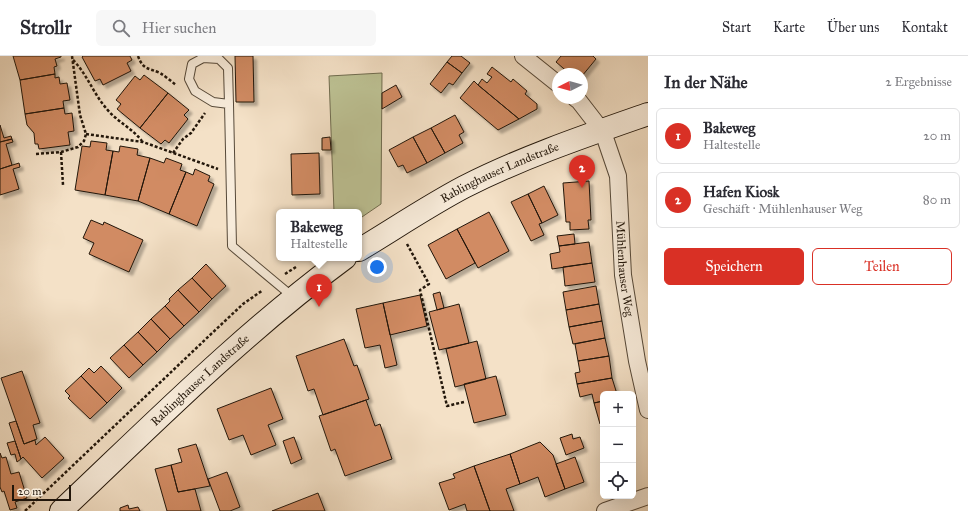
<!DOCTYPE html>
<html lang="de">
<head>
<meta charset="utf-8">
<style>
	:root { --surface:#fff; --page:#f7f7f7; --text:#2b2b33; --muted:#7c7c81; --line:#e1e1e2; --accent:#d93025 }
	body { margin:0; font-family:"IM FELL Great Primer",serif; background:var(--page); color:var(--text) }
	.controls { position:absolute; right:12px; bottom:12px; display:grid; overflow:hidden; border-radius:6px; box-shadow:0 4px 16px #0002 }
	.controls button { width:36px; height:36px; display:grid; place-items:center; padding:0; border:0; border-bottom:1px solid var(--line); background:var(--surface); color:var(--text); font:20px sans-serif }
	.compass { position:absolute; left:552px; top:12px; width:36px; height:36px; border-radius:50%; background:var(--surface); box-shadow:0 4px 16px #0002; rotate:264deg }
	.scale { position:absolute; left:12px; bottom:10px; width:59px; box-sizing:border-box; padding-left:4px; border:2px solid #22160a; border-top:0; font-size:11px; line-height:14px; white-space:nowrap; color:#22160a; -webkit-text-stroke:3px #f8ecdb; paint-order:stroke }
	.you { position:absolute; left:377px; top:211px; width:14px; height:14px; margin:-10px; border:3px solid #fff; border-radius:50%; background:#1a73e8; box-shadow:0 0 0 6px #1a73e833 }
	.badge { display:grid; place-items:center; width:26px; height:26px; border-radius:50%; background:var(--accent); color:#fff; font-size:13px; font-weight:700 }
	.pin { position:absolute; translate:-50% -33px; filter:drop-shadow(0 1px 2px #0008) }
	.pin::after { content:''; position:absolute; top:21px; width:14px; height:12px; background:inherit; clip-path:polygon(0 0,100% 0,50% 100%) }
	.popup { position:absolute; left:276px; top:153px; width:86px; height:52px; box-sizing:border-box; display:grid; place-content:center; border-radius:6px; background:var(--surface); filter:drop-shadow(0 1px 3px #0005); font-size:13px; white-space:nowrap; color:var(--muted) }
	.popup b { font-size:15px; color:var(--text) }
	.popup::after { content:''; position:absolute; left:50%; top:100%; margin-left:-8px; border:8px solid transparent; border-top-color:var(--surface) }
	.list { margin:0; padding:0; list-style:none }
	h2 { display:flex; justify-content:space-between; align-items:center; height:52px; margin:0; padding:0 16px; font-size:17px }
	h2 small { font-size:13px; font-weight:400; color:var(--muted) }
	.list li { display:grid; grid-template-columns:26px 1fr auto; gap:12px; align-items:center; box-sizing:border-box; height:56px; margin:0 8px 8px; padding:0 8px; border:1px solid var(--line); border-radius:6px }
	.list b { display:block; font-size:15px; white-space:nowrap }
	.list p { margin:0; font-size:13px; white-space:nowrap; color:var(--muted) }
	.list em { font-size:13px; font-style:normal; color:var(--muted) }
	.actions { display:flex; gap:8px; padding:12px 16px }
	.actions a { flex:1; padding:9px 0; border:1px solid var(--accent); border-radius:6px; text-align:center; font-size:14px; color:var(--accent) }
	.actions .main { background:var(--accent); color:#fff }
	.icon { flex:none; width:22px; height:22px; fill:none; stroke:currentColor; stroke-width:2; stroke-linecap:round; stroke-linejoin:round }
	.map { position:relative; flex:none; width:648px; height:455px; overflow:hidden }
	header { display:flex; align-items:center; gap:24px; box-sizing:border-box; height:56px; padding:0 20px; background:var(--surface); border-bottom:1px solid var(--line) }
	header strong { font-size:19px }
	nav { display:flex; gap:22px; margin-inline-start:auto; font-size:14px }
	.search { width:280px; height:36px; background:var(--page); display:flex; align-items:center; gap:10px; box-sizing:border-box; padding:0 14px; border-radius:6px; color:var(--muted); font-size:15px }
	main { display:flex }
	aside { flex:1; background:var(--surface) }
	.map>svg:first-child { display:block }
</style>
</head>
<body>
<header>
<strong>Strollr</strong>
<div class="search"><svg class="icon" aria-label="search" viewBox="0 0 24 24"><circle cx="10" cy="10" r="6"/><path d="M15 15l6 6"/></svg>Hier suchen</div>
<nav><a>Start</a><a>Karte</a><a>Über uns</a><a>Kontakt</a></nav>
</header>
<main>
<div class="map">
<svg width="648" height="455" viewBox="0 0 648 455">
	<defs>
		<filter id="shadow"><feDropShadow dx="3.5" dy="3.5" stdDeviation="1" flood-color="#0004"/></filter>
	</defs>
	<rect width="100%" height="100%" fill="#f4e1c7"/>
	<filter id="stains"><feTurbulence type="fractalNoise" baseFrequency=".005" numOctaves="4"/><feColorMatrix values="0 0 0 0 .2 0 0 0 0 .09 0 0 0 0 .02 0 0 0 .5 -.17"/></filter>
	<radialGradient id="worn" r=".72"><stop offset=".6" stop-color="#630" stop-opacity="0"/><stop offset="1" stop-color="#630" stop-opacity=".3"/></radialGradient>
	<!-- green -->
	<path fill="#bdc294" stroke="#706c4f" d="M382,17L381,148L359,163V156H334L329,20Z"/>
	<!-- building -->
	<path fill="#d18b63" stroke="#22160a" filter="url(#shadow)" d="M13,0H61V1L55,3L57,10L54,11L55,18L20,24Z
		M83,0H130L132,4L127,7L131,15L103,29L100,23L95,25L82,1Z
		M235,0H253L254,46H236Z
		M452,0H461L470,7L462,17L447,6Z
		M561,0H593L596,3L582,20V18H570L556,6Z
		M447,6L462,17L453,29L449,27L441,37L430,28Z
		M492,11L511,26L513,23L527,35L525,38L537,48V53L519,63L478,29L482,23L487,27L492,21L487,18Z
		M55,18V22L59,21L60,28L67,27L70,44L63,45L64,52L25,58L20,24Z
		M144,19L168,37L140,72L117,53L121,48L116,44L135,20L140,24Z
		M474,25L478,29L519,63L498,74L460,42Z
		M396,29L402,41L382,53V37Z
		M168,37L189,54L184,59L188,63L169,87L165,84L161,88L140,72Z
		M64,52L65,58L72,57L74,75L68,76L70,89L39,93L38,88H35L34,77L27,69L25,58Z
		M455,59L464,76L459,79L463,87L445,97L431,72Z
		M0,69L4,82L11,80L12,83L0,86Z
		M431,72L445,97L427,107L413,81Z
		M330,81L331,94H322V82Z
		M413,81L427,107L407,117L403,109L398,111L389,94Z
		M12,83L13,86L6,88L12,109L0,113V86Z
		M91,85L107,87L106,94L113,95L105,139L75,134L82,90L90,91Z
		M120,90L138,93L137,99L150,102L138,145L105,139L113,95L119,96Z
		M319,97L320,138L292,139L291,98Z
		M150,102L164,107L166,102L182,108L180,114L186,116L169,158L138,145Z
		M19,107L20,111L13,113L19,133L0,139V113Z
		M195,113L210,120L208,125L214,128L197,170L169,158L186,116L193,119Z
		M589,125L591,164H588L589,173L570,174V166H566L563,127Z
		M544,130L558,159L542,167L528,138Z
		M528,138L542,167L539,168L544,179L531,185L511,146Z
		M489,156L509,195L478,212L457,173Z
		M91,164L103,169L104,166L143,184L129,216L89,198L94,187L83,182Z
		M457,173L475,207L446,223L428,189Z
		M574,178L575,188L559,190L557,180Z
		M589,186L592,207L552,213L550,198L560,196L559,190Z
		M592,207L595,226L565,230L563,211Z
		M206,208L226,230L212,243L192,222Z
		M192,222L212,243L199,256L178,234Z
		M596,230L599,248L566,254L563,236Z
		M178,234L199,256L184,270L165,250L170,245L169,243Z
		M440,236L444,252L437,254L433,238Z
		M420,239L427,270L390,279L383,247Z
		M383,247L397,309L385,312L380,289L365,292L356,253Z
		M459,248L469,287L439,294L429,256Z
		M599,248L602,265L569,271L566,254Z
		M165,250L184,270L170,283L151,263Z
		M151,263L170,283L157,296L138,276Z
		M602,265L605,282L573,288L569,271Z
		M138,276L157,296L143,309L124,289Z
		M605,282L609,300L578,305L575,288Z
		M344,283L354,310L357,309L369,343L323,359L314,333L308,335L296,300Z
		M477,285L486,323L455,331L446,293Z
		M124,289L143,309L129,322L110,302Z
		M609,300L612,322L577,328L575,317L580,316L578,305Z
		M101,310L122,332L107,347L81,320L89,312L94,317Z
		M22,315L40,367L33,369L37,383L24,388L1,322Z
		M81,320L107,347L90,363L68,342L70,340L65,335Z
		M496,320L506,359L474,367L464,328Z
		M612,322L617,338H603V345L594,347L592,338L580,341L577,328Z
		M271,332L283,363L268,369L276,389L251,399L243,379L229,384L217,353Z
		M366,344L375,370L380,368L392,403L345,420L335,393L331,395L319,360Z
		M603,345V368H600L594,347Z
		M16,365L24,388L35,384L36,389L45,381L64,402L42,422L23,401L21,403L9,367Z
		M572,378L573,383L580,381L584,392L566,399L560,382Z
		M294,381L302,403L291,408L283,385Z
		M15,385L21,403L17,406L15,398L11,399L7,387Z
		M540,386L553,399L565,433L545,441L538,421L520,428L510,398Z
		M196,388L210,430L178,436L171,409L182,406L178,393Z
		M0,397L2,402L6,401L11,418L19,416L27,442L15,446L17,452L10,454L4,435L2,436L0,431Z
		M510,398L520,428L506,433L514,455H490L474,410Z
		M575,401L584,426L565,433L556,408Z
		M171,409L178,436L195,433L201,455H167L155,413Z
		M474,410L490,455H467L465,448L449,454L439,427L455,422L453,418Z
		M227,416L240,451L230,455H220L208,423Z
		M318,437L325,455H272Z
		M128,449L129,453L138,451L140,455H120V452Z"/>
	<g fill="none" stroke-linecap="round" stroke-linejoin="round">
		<!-- lane casing -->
		<g stroke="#564939" stroke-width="10">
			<path id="lane" d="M203,2L219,3L228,12L229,48L213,46L195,35L189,23L192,8Z
				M229,48L232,190L293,241"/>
		</g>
		<!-- street casing -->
		<g stroke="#564939" stroke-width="18">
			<g id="street">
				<path d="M523,0L558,28"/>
				<path id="s1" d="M575,42L579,45L596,67L602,73L618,120L623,219L637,305L648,354"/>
				<path d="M605,455L648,440"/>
			</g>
		</g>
		<!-- secondary casing -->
		<g stroke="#22160a" stroke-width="24">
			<g id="secondary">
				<path id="s2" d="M359,194C394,173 428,150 464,131C523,101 585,80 648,58"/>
				<path id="s3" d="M61,455C153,368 243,277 345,202"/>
			</g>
		</g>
		<!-- path -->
		<path stroke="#22160a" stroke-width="2.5" stroke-dasharray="3 2" stroke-linecap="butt" d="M138,0C143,14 149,12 160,17C165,20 171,25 176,29
			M73,4C87,18 93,37 106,52C116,65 132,72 142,85
			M86,78L143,86L218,113
			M61,96L63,129
			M173,97L183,83L191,77L205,57
			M36,98L61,96L78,91L84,85L86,78L80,59L72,0
			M407,188L429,228L420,234L447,350L464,346
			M285,218L296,211
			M25,455L209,280L243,248L263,234"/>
		<!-- lane -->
		<use href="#lane" stroke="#f8ecdb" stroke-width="8"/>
		<!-- street -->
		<use href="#street" stroke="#f8ecdb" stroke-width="16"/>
		<!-- secondary -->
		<use href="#secondary" stroke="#f8ecdb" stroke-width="22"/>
	</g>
	<g text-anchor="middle" stroke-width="3.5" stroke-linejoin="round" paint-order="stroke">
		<!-- street labels -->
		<g font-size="12" fill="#22160a" stroke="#f8ecdb">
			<text dy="4" stroke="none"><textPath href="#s2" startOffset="161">Rablinghauser Landstraße</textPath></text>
			<text dy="4" stroke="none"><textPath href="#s1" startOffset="184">Mühlenhauser Weg</textPath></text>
			<text dy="4" stroke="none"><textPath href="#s3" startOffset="191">Rablinghauser Landstraße</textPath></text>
		</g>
	</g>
	<rect width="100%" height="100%" filter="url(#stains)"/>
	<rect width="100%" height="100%" fill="url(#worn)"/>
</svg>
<div class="controls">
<button>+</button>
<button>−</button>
<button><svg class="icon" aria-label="locate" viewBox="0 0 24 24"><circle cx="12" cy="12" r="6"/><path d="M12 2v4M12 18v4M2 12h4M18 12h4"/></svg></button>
</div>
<svg class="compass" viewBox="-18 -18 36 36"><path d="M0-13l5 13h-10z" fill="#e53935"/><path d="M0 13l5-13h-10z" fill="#7c7c81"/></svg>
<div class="scale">20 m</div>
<div class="you"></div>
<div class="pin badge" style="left:319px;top:251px">1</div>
<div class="popup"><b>Bakeweg</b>Haltestelle</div>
<div class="pin badge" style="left:582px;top:132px">2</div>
</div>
<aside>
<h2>In der Nähe<small>2 Ergebnisse</small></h2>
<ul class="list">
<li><span class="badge">1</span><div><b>Bakeweg</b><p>Haltestelle</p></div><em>20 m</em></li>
<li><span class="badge">2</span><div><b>Hafen Kiosk</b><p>Geschäft · Mühlenhauser Weg</p></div><em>80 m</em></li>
</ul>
<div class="actions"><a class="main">Speichern</a><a>Teilen</a></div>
</aside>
</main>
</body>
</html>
